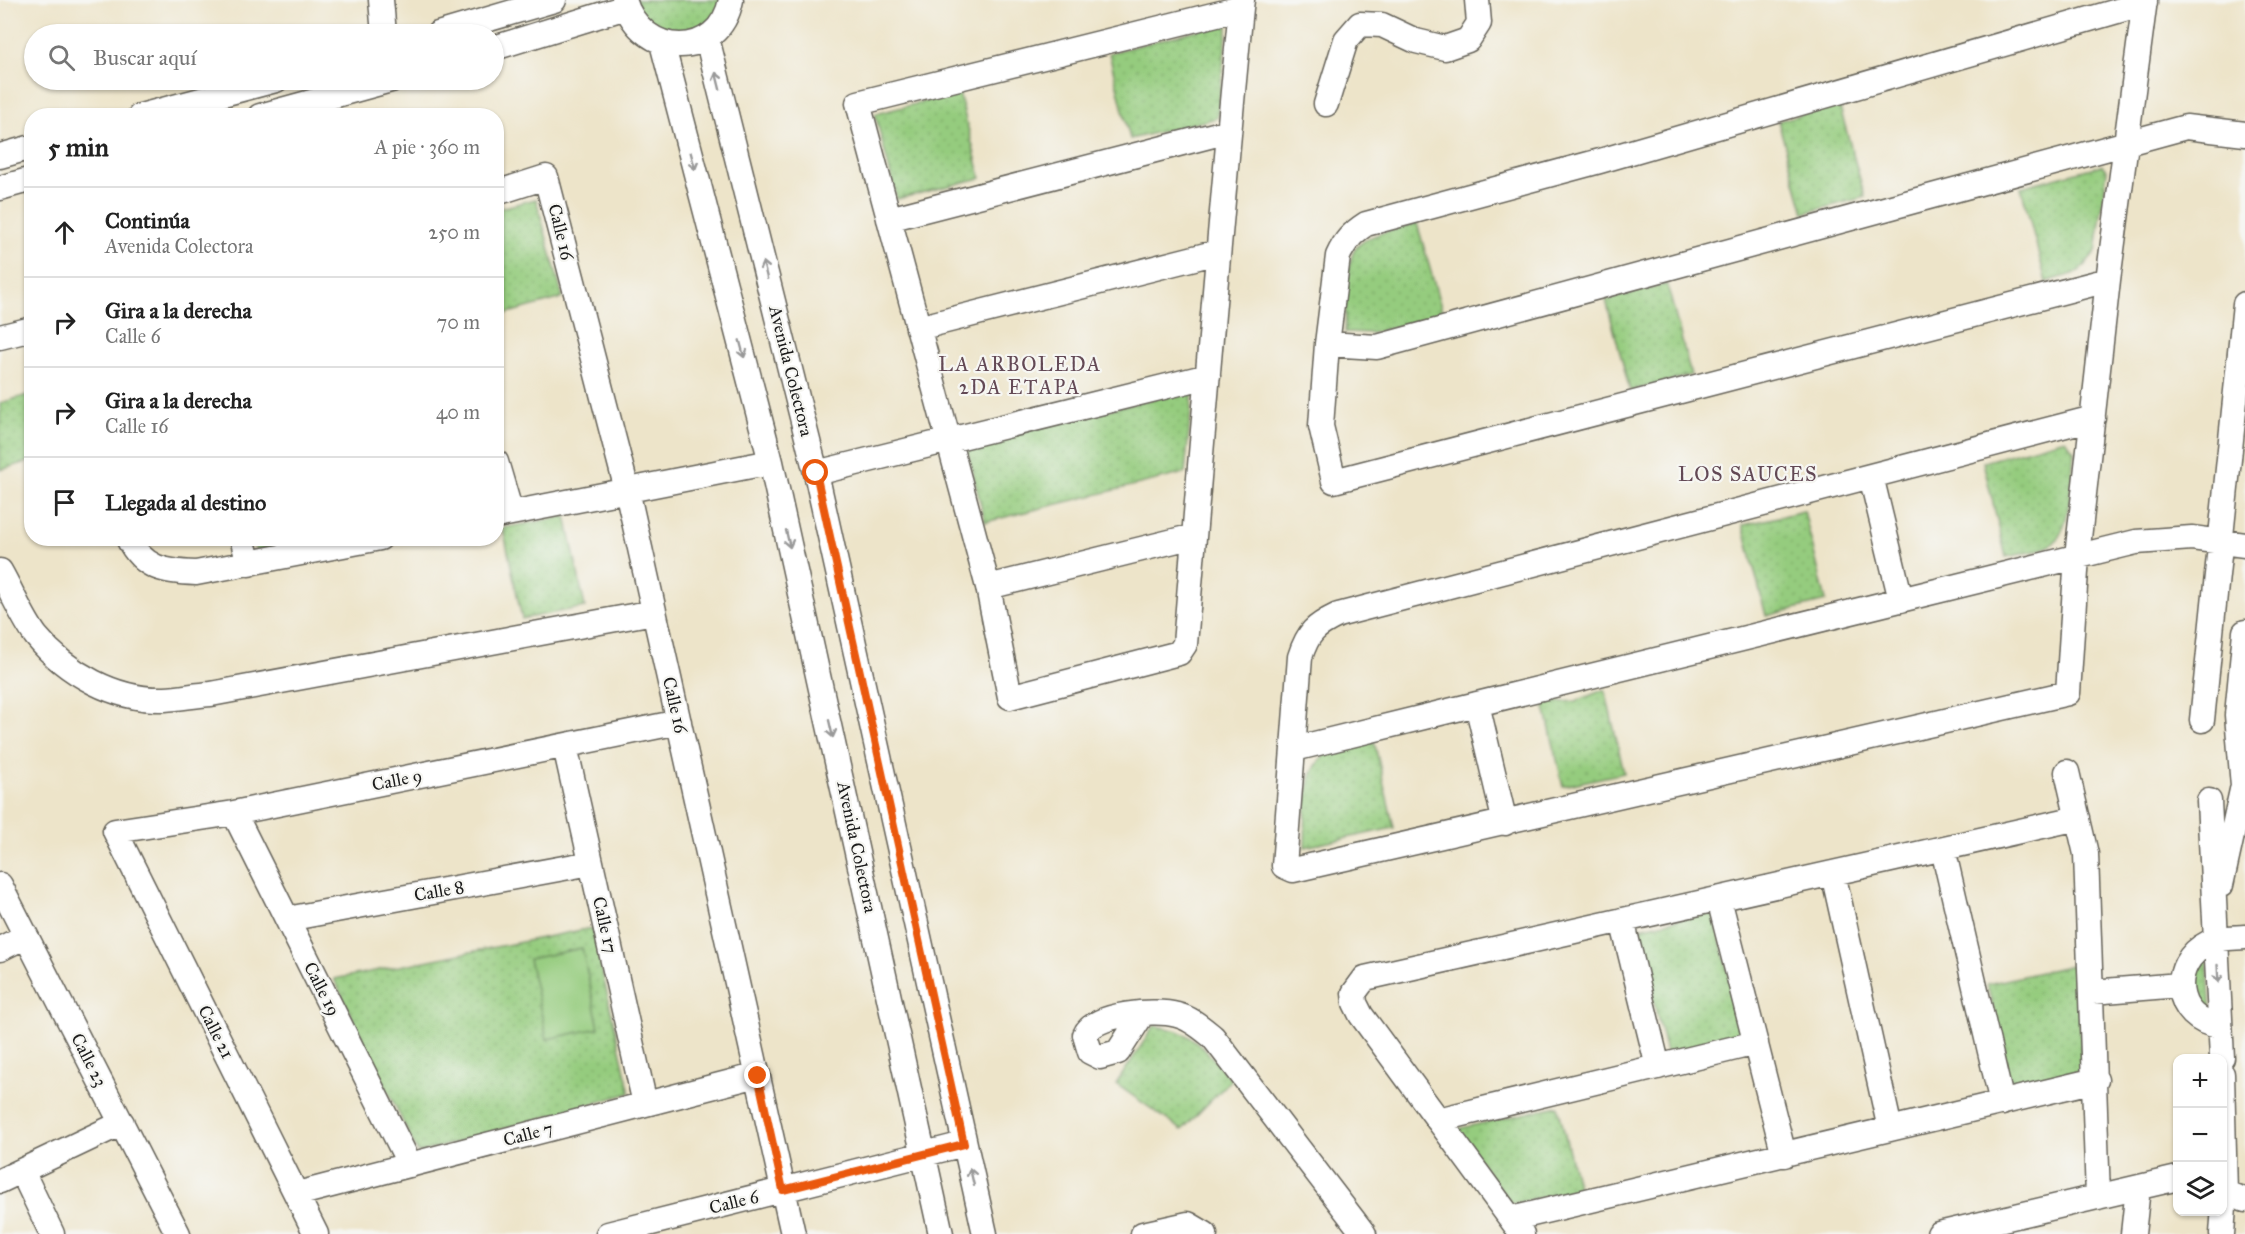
<!DOCTYPE html>
<html lang="es">
<head>
<meta charset="utf-8">
<style>
	:root { --surface:#fff; --page:#f6f6f6; --text:#222; --muted:#767676; --line:#e0e0e0 }
	body { margin:0; font-family:"IM FELL Great Primer",serif; background:var(--page); color:var(--text) }
	.controls { position:absolute; right:18px; bottom:18px; display:grid; overflow:hidden; border-radius:12px; box-shadow:0 2px 4px #0004 }
	.controls button { width:54px; height:54px; display:grid; place-items:center; padding:0; border:0; border-bottom:2px solid var(--line); background:var(--surface); color:var(--text); font:30px sans-serif }
	.stop { position:absolute; width:18px; height:18px; margin:-14px; border:4px solid #ea580c; border-radius:50%; background:#fff }
	.stop.end { background:#ea580c; border-color:#fff; box-shadow:0 2px 6px #0008 }
	.list { margin:0; padding:0; list-style:none }
	h2 { display:flex; justify-content:space-between; align-items:center; height:78px; margin:0; padding:0 24px; font-size:26px }
	h2 small { font-size:20px; font-weight:400; color:var(--muted) }
	.list li { display:grid; grid-template-columns:39px 1fr auto; gap:18px; align-items:center; box-sizing:border-box; height:90px; padding:0 24px; border-top:2px solid var(--line) }
	.list b { display:block; font-size:22px; white-space:nowrap }
	.list p { margin:0; font-size:20px; white-space:nowrap; color:var(--muted) }
	.list em { font-size:20px; font-style:normal; color:var(--muted) }
	.icon { flex:none; width:33px; height:33px; fill:none; stroke:currentColor; stroke-width:2; stroke-linecap:round; stroke-linejoin:round }
	.map { position:relative; flex:none; width:2245px; height:1234px; overflow:hidden }
	.search { position:absolute; background:var(--surface); box-shadow:0 2px 4px #0004; left:24px; top:24px; width:480px; height:66px; display:flex; align-items:center; gap:15px; box-sizing:border-box; padding:0 21px; border-radius:33px; color:var(--muted); font-size:22px }
	.panel { position:absolute; background:var(--surface); box-shadow:0 2px 4px #0004; left:24px; top:108px; width:480px; height:438px; border-radius:24px }
	.map>svg:first-child { display:block }
</style>
</head>
<body>
<div class="map">
<svg width="2245" height="1234" viewBox="0 0 2245 1234">
	<defs>
		<pattern id="park-dots" width="8" height="8" patternUnits="userSpaceOnUse" patternTransform="scale(1.5)"><rect width="8" height="8" fill="#95cc7e"/><path d="M2 2h.1M6 6h.1" fill="none" stroke="#80af6c" stroke-width="1.8" stroke-linecap="round"/></pattern>
	</defs>
	<rect width="100%" height="100%" fill="#f6f6f2"/>
	<filter id="ink" filterUnits="userSpaceOnUse"><feTurbulence type="fractalNoise" baseFrequency=".0167" numOctaves="2"/><feDisplacementMap in="SourceGraphic" scale="12" xChannelSelector="R" yChannelSelector="G"/><feConvolveMatrix kernelMatrix="1 2 1 2 8 2 1 2 1" color-interpolation-filters="sRGB"/></filter>
	<filter id="wash" filterUnits="userSpaceOnUse"><feTurbulence type="fractalNoise" baseFrequency=".008" numOctaves="4" result="noise"/><feDisplacementMap in="SourceGraphic" scale="24" xChannelSelector="R" yChannelSelector="G"/><feGaussianBlur stdDeviation="1.35" result="paint"/><feColorMatrix in="noise" values="0 0 0 0 0 0 0 0 0 0 0 0 0 0 0 0 0 1.4 0 .05"/><feComposite in="paint" operator="in"/></filter>
	<g filter="url(#wash)">
		<rect width="100%" height="100%" fill="#ede4c9"/>
		<!-- park -->
		<path fill="url(#park-dots)" stroke="#58744d" stroke-width="1.5" d="M632,0H723L707,26L679,36L650,27Z
			M1228,22L1217,118L1130,139L1109,53Z
			M959,93L981,178L897,199L875,114Z
			M1839,104L1865,197L1804,213L1778,121Z
			M2102,165L2107,171L2096,251L2079,272L2046,282L2021,187Z
			M536,199L563,298L497,316V209Z
			M1417,223L1443,314L1372,333L1345,332C1346,312 1345,262 1356,248C1368,233 1400,229 1417,223Z
			M1667,284L1691,375L1630,391L1606,300Z
			M1193,389L1185,473L985,522L966,445Z
			M31,394V461L0,470V403Z
			M2065,439L2074,451C2071,474 2072,532 2051,545C2040,552 2019,554 2006,557L1983,462Z
			M1804,511L1826,601L1766,616L1743,525Z
			M566,516L585,607L522,619L503,528Z
			M252,538L318,539L256,551Z
			M1605,689L1624,773L1563,786L1544,703L1577,701Z
			M1374,741L1394,828L1305,847C1307,813 1299,762 1338,748C1349,744 1363,744 1374,741Z
			M1713,911L1744,1038L1667,1056L1636,929Z
			M592,928L630,1093L418,1153L334,979Z
			M2207,953L2211,1017L2196,1007L2189,975Z
			M2077,964L2082,1070L2012,1087L1987,984Z
			M1154,1026C1195,1030 1205,1050 1231,1080L1182,1130L1116,1084Z
			M1558,1106L1578,1189L1511,1204L1457,1129Z"/>
		<!-- pitch -->
		<path fill="#95cc7e" stroke="#58744d" stroke-width="1.5" d="M582,948L599,1028L547,1039L529,959Z"/>
	</g>
	<g filter="url(#ink)">
		<g fill="none" stroke-linecap="round" stroke-linejoin="round">
			<!-- minor casing -->
			<g stroke="#656259" stroke-width="27">
				<path id="minor" d="M381,0L384,34
					M624,0C642,59 719,61 731,0
					M1241,8L858,103L988,587L1010,697L1179,653L1185,644C1203,432 1220,220 1241,8L1242,0
					M438,34L554,0
					M707,38L816,473L985,1234
					M662,43L771,462L941,1234
					M494,48L626,7
					M1326,104L1346,40L1360,24L1382,25L1416,41L1445,48L1468,40L1479,23L1477,0
					M140,116L276,80
					M260,116L391,80
					M0,156L32,147
					M0,188L32,179
					M496,193L546,177L627,490L793,1234
					M889,219L1229,131
					M2108,280L1334,481L1321,426L1327,344L1338,256C1345,241 1352,233 1366,224L1600,161L2145,3
					M918,328L1218,252
					M0,337L32,329
					M1327,344L1377,347L2186,127L2245,134
					M2093,418L1338,615C1315,626 1308,632 1300,657L1284,866L1293,870L2068,693L2077,556L2108,280L2145,0
					M496,462L511,513
					M816,473L1208,376
					M1871,476L1901,600
					M496,516L771,462
					M128,538C143,569 165,572 196,573L380,538
					M242,538L249,564
					M0,571C12,592 22,617 36,636C66,673 116,701 165,699C181,698 196,695 211,694L654,612
					M988,587L1194,536
					M2245,632L2237,715L2245,810
					M1477,704L1505,823
					M2202,720L2245,304
					M565,746L645,1104
					M1294,749L2136,542L2192,538L2245,545
					M2067,772L2086,854L2098,1197
					M2209,801L2222,1058
					M234,813L410,1165
					M1943,849L2002,1103
					M1833,873L1890,1129
					M0,885L178,1234
					M2221,885L2242,790
					M1719,899L1784,1155
					M287,919L591,863
					M1622,920L1658,1067
					M0,949L26,936
					M2092,992L2180,985
					M1143,1013L1118,1052L1100,1057L1090,1052L1085,1035C1094,1013 1156,1009 1177,1015C1191,1018 1203,1029 1213,1037L1364,1234
					M2220,1026C2173,1021 2168,963 2208,943C2219,937 2233,938 2245,937
					M1438,1120L1756,1043
					M22,1171L52,1234
					M0,1181L122,1123
					M2225,1193L2245,1200
					M297,1194L758,1075
					M1511,1219L2096,1080
					M316,1234L115,831L234,813L679,722
					M608,1234L964,1144
					M1143,1234L1188,1224L1205,1234
					M1522,1234L1361,1015L1355,1003L1354,993L1365,978L2078,818
					M1939,1234L2178,1178
					M2133,1234L2138,1188
					M2222,1234L2225,1193L2222,1074"/>
			</g>
			<!-- minor -->
			<use href="#minor" stroke="#fff" stroke-width="24"/>
		</g>
		<!-- one-way arrows -->
		<defs><path id="oneway-shaft" d="M-6 0H5M1.5-3L5.5 0L1.5 3" fill="none" stroke-width="1.6" stroke-linecap="round" stroke-linejoin="round" transform="scale(1.5)"/></defs>
		<g stroke="#999">
			<use href="#oneway-shaft" transform="translate(718 81) rotate(-104)"/>
			<use href="#oneway-shaft" transform="translate(693 161) rotate(75)"/>
			<use href="#oneway-shaft" transform="translate(765 270) rotate(-104)"/>
			<use href="#oneway-shaft" transform="translate(742 349) rotate(75)"/>
			<use href="#oneway-shaft" transform="translate(788 539) rotate(77)"/>
			<use href="#oneway-shaft" transform="translate(831 729) rotate(77)"/>
			<use href="#oneway-shaft" transform="translate(2218 974) rotate(87)"/>
			<use href="#oneway-shaft" transform="translate(972 1177) rotate(-103)"/>
		</g>
	</g>
	<g fill="none" stroke-linecap="round" stroke-linejoin="round" filter="url(#ink)">
		<!-- route -->
		<path stroke="#ea580c" stroke-width="8" d="M758,1076L783,1190L964,1144L816,473"/>
	</g>
	<g text-anchor="middle" stroke-width="4.5" stroke-linejoin="round" paint-order="stroke">
		<!-- street labels -->
		<g font-size="18" fill="#1c1c1c" stroke="#f6f6f2">
			<text transform="translate(561 232) rotate(76)" y="6">Calle 16</text>
			<text transform="translate(791 371) rotate(76)" y="6">Avenida Colectora</text>
			<text transform="translate(675 705) rotate(77)" y="6">Calle 16</text>
			<text transform="translate(397 780) rotate(-11)" y="6">Calle 9</text>
			<text transform="translate(857 847) rotate(78)" y="6">Avenida Colectora</text>
			<text transform="translate(439 891) rotate(-10)" y="6">Calle 8</text>
			<text transform="translate(605 925) rotate(77)" y="6">Calle 17</text>
			<text transform="translate(322 989) rotate(63)" y="6">Calle 19</text>
			<text transform="translate(216 1032) rotate(63)" y="6">Calle 21</text>
			<text transform="translate(89 1060) rotate(63)" y="6">Calle 23</text>
			<text transform="translate(528 1134) rotate(-15)" y="6">Calle 7</text>
			<text transform="translate(734 1202) rotate(-14)" y="6">Calle 6</text>
		</g>
		<!-- neighbourhood labels -->
		<g font-size="20" letter-spacing="1.5" fill="#634955" stroke="#f6f6f2">
			<text x="1020" y="371">LA ARBOLEDA<tspan x="1020" dy="23">2DA ETAPA</tspan></text>
			<text x="1748" y="481">LOS SAUCES</text>
		</g>
	</g>
</svg>
<div class="controls">
<button>+</button>
<button>−</button>
<button><svg class="icon" aria-label="layers" viewBox="0 0 24 24"><path d="M12 4l9 5-9 5-9-5zM3 14l9 5 9-5"/></svg></button>
</div>
<div class="stop" style="left:816px;top:473px"></div>
<div class="stop end" style="left:758px;top:1076px"></div>
<div class="search"><svg class="icon" aria-label="search" viewBox="0 0 24 24"><circle cx="10" cy="10" r="6"/><path d="M15 15l6 6"/></svg>Buscar aquí</div>
<section class="panel">
<h2>5 min<small>A pie · 360 m</small></h2>
<ul class="list">
<li><svg class="icon" aria-label="ahead" viewBox="0 0 24 24"><path d="M12 20V5M6 11l6-6 6 6"/></svg><div><b>Continúa</b><p>Avenida Colectora</p></div><em>250 m</em></li>
<li><svg class="icon" aria-label="right" viewBox="0 0 24 24"><path d="M7 20v-9h11M14 6l5 5-5 5"/></svg><div><b>Gira a la derecha</b><p>Calle 6</p></div><em>70 m</em></li>
<li><svg class="icon" aria-label="right" viewBox="0 0 24 24"><path d="M7 20v-9h11M14 6l5 5-5 5"/></svg><div><b>Gira a la derecha</b><p>Calle 16</p></div><em>40 m</em></li>
<li><svg class="icon" aria-label="arrive" viewBox="0 0 24 24"><path d="M6 21V4h12l-3 4 3 4H6"/></svg><div><b>Llegada al destino</b></div></li>
</ul>
</section>
</div>
</body>
</html>
